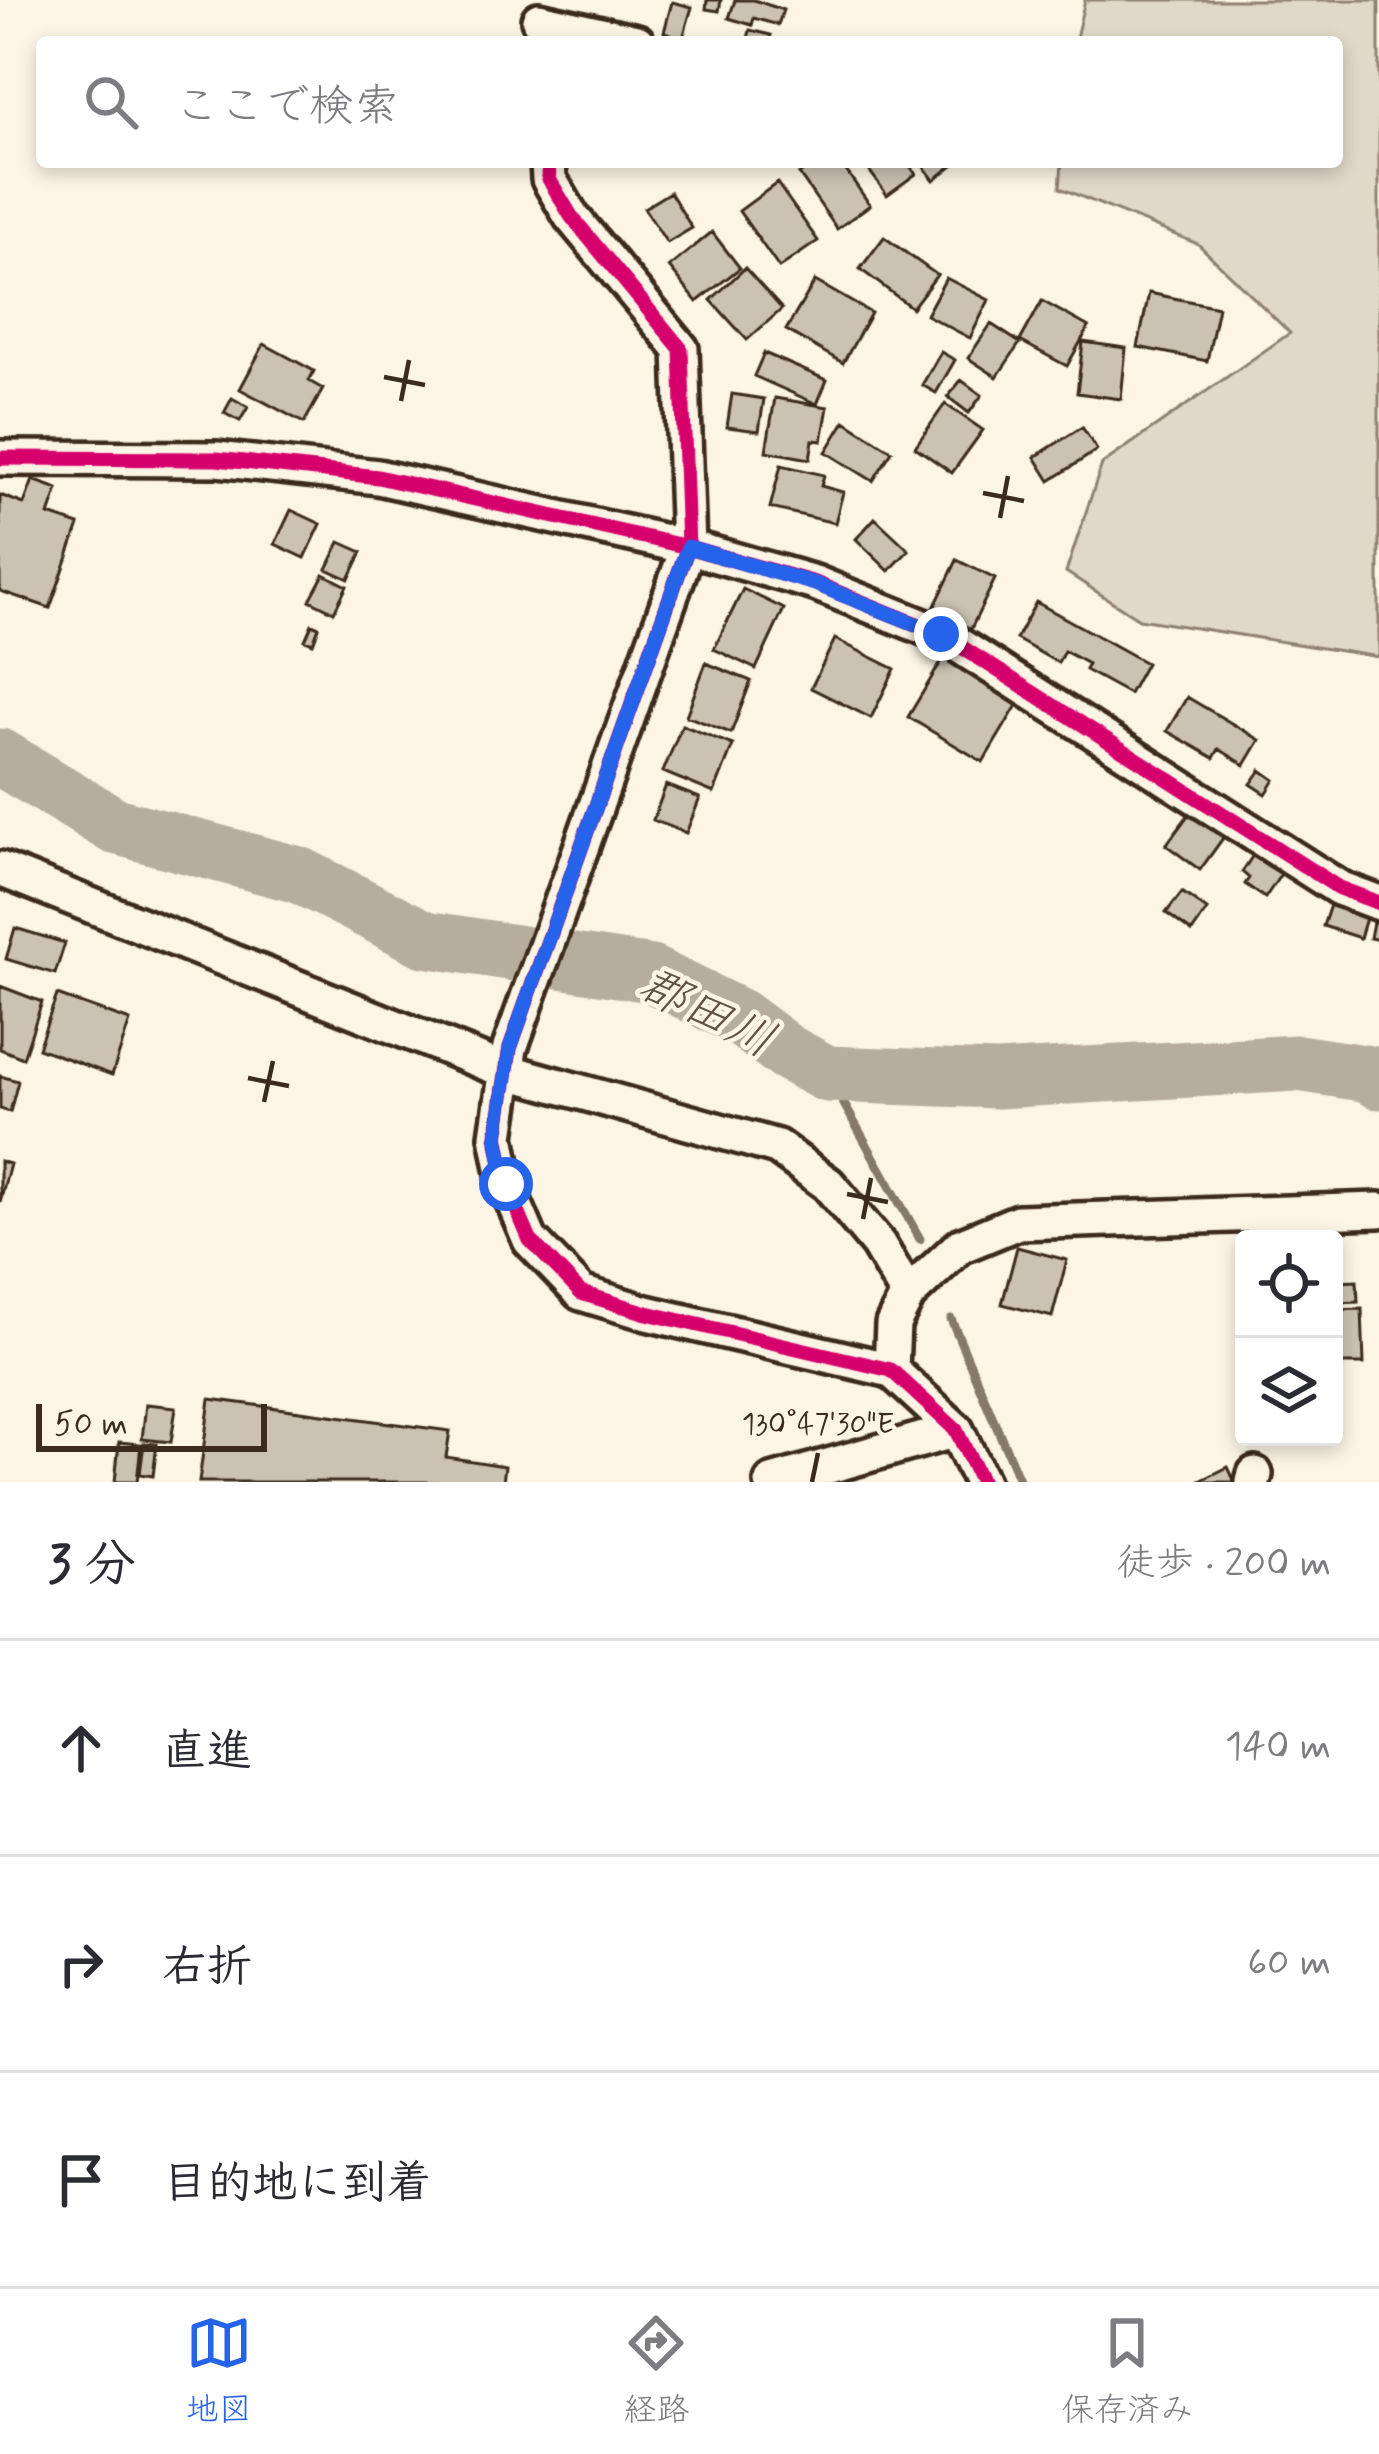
<!DOCTYPE html>
<html lang="ja">
<head>
<meta charset="utf-8">
<style>
	:root { --surface:#fff; --page:#f2f2f3; --text:#2b2b33; --muted:#7c7c81; --line:#e1e1e2; --accent:#2563eb }
	body { margin:0; font-family:Mynerve,"Klee One",sans-serif; background:var(--page); color:var(--text) }
	.controls { position:absolute; right:36px; bottom:36px; display:grid; overflow:hidden; border-radius:12px; box-shadow:0 6px 18px #0003 }
	.controls button { width:108px; height:108px; display:grid; place-items:center; padding:0; border:0; border-bottom:3px solid var(--line); background:var(--surface); color:var(--text); font:60px sans-serif }
	.scale { position:absolute; left:36px; bottom:30px; width:231px; box-sizing:border-box; padding-left:12px; border:6px solid #3b2a1e; border-top:0; font-size:33px; line-height:42px; white-space:nowrap; color:#3b2a1e; -webkit-text-stroke:9px #fcf5e5; paint-order:stroke }
	.stop { position:absolute; width:36px; height:36px; margin:-27px; border:9px solid #2563eb; border-radius:50%; background:#fff }
	.stop.end { background:#2563eb; border-color:#fff; box-shadow:0 3px 12px #0008 }
	.list { margin:0; padding:0; list-style:none }
	h2 { display:flex; justify-content:space-between; align-items:center; height:156px; margin:0; padding:0 48px; font-size:51px }
	h2 small { font-size:39px; font-weight:400; color:var(--muted) }
	.list li { display:grid; grid-template-columns:78px 1fr auto; gap:36px; align-items:center; box-sizing:border-box; height:216px; padding:0 48px; border-top:3px solid var(--line) }
	.list b { display:block; font-size:45px; white-space:nowrap }
	.list em { font-size:39px; font-style:normal; color:var(--muted) }
	.icon { flex:none; width:66px; height:66px; fill:none; stroke:currentColor; stroke-width:2; stroke-linecap:round; stroke-linejoin:round }
	.map { position:relative; flex:none; width:1379px; height:1482px; overflow:hidden }
	.search { position:absolute; background:var(--surface); box-shadow:0 6px 18px #0003; left:36px; right:36px; top:36px; height:132px; display:flex; align-items:center; gap:30px; box-sizing:border-box; padding:0 42px; border-radius:12px; color:var(--muted); font-size:45px }
	.sheet { height:804px; background:var(--surface) }
	nav { display:flex; justify-content:space-around; align-items:center; box-sizing:border-box; height:168px; border-top:3px solid var(--line); background:var(--surface); font-size:33px; color:var(--muted) }
	nav a { display:grid; justify-items:center; gap:6px }
	nav .on { color:var(--accent) }
	.map>svg:first-child { display:block }
</style>
</head>
<body>
<div class="map">
<svg width="1379" height="1482" viewBox="0 0 1379 1482">
	<rect width="100%" height="100%" fill="#fcf5e5"/>
	<filter id="ink" filterUnits="userSpaceOnUse"><feTurbulence type="fractalNoise" baseFrequency=".00833" numOctaves="2"/><feDisplacementMap in="SourceGraphic" scale="24" xChannelSelector="R" yChannelSelector="G"/><feConvolveMatrix kernelMatrix="1 2 1 2 8 2 1 2 1" color-interpolation-filters="sRGB"/></filter>
	<g filter="url(#ink)">
		<!-- green -->
		<path fill="#e0d8c8" stroke="#8e8173" stroke-width="3" d="M1085,0H1379V657L1139,619L1066,572L1102,464L1290,333L1198,244L1060,188L1062,162H1337V42H1075Z"/>
		<g fill="none" stroke-linecap="round" stroke-linejoin="round">
			<!-- stream -->
			<path stroke="#85796b" stroke-width="9" d="M827,1074L920,1239
				M951,1319L1020,1482"/>
			<!-- river -->
			<path stroke="#b7ad9e" stroke-width="57" d="M0,757L115,826L299,875L425,939L651,974L739,1017L786,1052L827,1074L997,1080L1298,1063L1370,1074L1379,1081"/>
		</g>
		<!-- building -->
		<path fill="#ccc2b3" stroke="#3b2a1e" stroke-width="3" d="M707,0H721L719,11L706,9Z
			M735,0H754L783,10L778,25L754,18L752,25L729,18Z
			M672,2L692,7L683,38L664,32Z
			M750,30L771,35L769,42L748,39Z
			M816,162H840L870,205L837,229L799,174Z
			M863,162H907L916,174L887,195Z
			M920,162H957L934,180Z
			M777,183L818,241L779,268L739,211Z
			M670,192L692,228L667,243L644,208Z
			M712,232L740,268L697,302L669,267Z
			M884,237L937,275L912,308L860,269Z
			M745,268L782,309L747,340L711,300Z
			M946,278L989,300L970,338L926,315Z
			M815,281L871,313L843,363L786,330Z
			M1149,293L1218,307L1207,361L1138,347Z
			M1042,301L1089,327L1067,366L1020,341Z
			M991,324L1020,343L997,377L968,358Z
			M1083,342L1126,348L1121,399L1077,393Z
			M264,344L314,371L309,381L323,389L304,423L240,389Z
			M941,352L955,360L936,393L922,385Z
			M764,353L827,380L817,404L754,376Z
			M961,380L982,395L969,413L948,397Z
			M732,394L764,399L759,431L727,427Z
			M232,398L248,407L240,421L224,413Z
			M775,398L828,407L822,441L813,440L810,459L766,451Z
			M945,404L983,430L952,473L915,447Z
			M845,421L892,451L873,481L826,452Z
			M1082,427L1097,450L1050,481L1035,457Z
			M781,465L824,475L821,486L843,492L835,523L770,508Z
			M33,480L58,489L49,515L79,525L50,608L0,591V495L24,504Z
			M291,510L321,524L305,558L275,544Z
			M875,518L909,550L889,571L856,539Z
			M340,542L362,552L349,579L327,569Z
			M957,560L995,579L969,633L931,614Z
			M324,574L347,586L334,612L310,600Z
			M743,589L784,609L756,669L714,649Z
			M1036,602L1146,663L1129,694L1085,670L1088,664L1064,651L1058,663L1016,639Z
			M312,624L319,627L313,643L305,640Z
			M835,639L895,669L871,718L811,688Z
			M944,657L1019,702L983,762L908,717Z
			M706,663L751,681L731,733L686,716Z
			M1187,697L1260,740L1245,765L1219,749L1214,758L1167,731Z
			M682,725L733,745L714,793L663,772Z
			M1261,770L1275,780L1266,794L1251,784Z
			M666,785L700,798L686,833L653,820Z
			M1197,803L1231,827L1200,870L1166,845Z
			M1259,846L1287,865L1265,898L1245,884L1249,878L1242,872Z
			M1182,892L1207,910L1192,932L1166,913Z
			M1333,896L1369,908L1360,938L1323,926Z
			M1375,911L1379,912V940L1370,938Z
			M15,928L65,943L55,974L6,959Z
			M0,986L42,1002L23,1058L0,1049Z
			M57,995L130,1021L112,1075L38,1048Z
			M0,1076L18,1081L10,1112L0,1109Z
			M0,1161L10,1164L0,1202Z
			M1017,1247L1067,1260L1052,1317L1002,1304Z
			M1357,1281L1358,1302L1337,1303L1336,1282Z
			M1362,1309L1364,1364H1334V1310Z
			M210,1399L450,1431L446,1457L505,1466L503,1482H199Z
			M146,1404L176,1407L171,1442L142,1439Z
			M119,1442L141,1444L137,1482H115Z
			M144,1443L157,1444L153,1476L140,1474Z
			M1228,1467L1235,1482H1198Z"/>
		<g fill="none" stroke-linecap="round" stroke-linejoin="round">
			<!-- minor casing -->
			<g stroke="#3b2a1e" stroke-width="42">
				<path id="minor" d="M539,20L637,42
					M548,162L549,179L571,216L681,349L688,547L510,1048L497,1136L506,1184L530,1240L581,1293L647,1313L891,1370L956,1430L981,1482
					M0,458L217,459L378,477L688,547L815,583L941,634L1339,888L1379,903
					M0,869L506,1071L777,1147L828,1184L878,1244L908,1295
					M891,1370L893,1324L908,1295L960,1246L1018,1222L1379,1210
					M772,1482L956,1430
					M1253,1482L1255,1474"/>
			</g>
			<!-- minor -->
			<use href="#minor" stroke="#fcf5e5" stroke-width="33"/>
			<!-- cycleway casing -->
			<g stroke="#fcf5e5" stroke-width="22">
				<path id="cycleway" d="M548,162L549,179L571,216L681,349L688,547L510,1048L497,1136L506,1184L530,1240L581,1293L647,1313L891,1370L956,1430L981,1482
					M0,458L217,459L378,477L688,547L815,583L941,634L1339,888L1379,903"/>
			</g>
			<!-- cycleway -->
			<use href="#cycleway" stroke="#d6006c" stroke-width="15"/>
		</g>
	</g>
	<g fill="none" stroke-linecap="round" stroke-linejoin="round" filter="url(#ink)">
		<!-- route -->
		<path stroke="#2563eb" stroke-width="15" d="M506,1184L497,1136L510,1048L688,547L815,584L941,634"/>
	</g>
	<!-- ticks -->
	<path fill="none" stroke="#3b2a1e" stroke-width="4.5" d="M384,377L425,385M401,401L409,360M983,493L1024,501M1000,518L1008,476M248,1078L289,1086M264,1102L273,1061M847,1194L888,1202M863,1219L871,1178M812,1482L818,1453"/>
	<g text-anchor="middle" stroke-width="9" stroke-linejoin="round" paint-order="stroke">
		<!-- water labels -->
		<g font-size="48" font-style="italic" fill="#605144" stroke="#fcf5e5">
			<text transform="translate(708 1011) rotate(26)" y="17">郡田川</text>
		</g>
	</g>
	<g font-size="30" text-anchor="middle" fill="#3b2a1e" stroke="#fcf5e5" stroke-width="9" stroke-linejoin="round" paint-order="stroke">
		<text x="818" y="1433">130°47'30"E</text>
	</g>
</svg>
<div class="controls">
<button><svg class="icon" aria-label="locate" viewBox="0 0 24 24"><circle cx="12" cy="12" r="6"/><path d="M12 2v4M12 18v4M2 12h4M18 12h4"/></svg></button>
<button><svg class="icon" aria-label="layers" viewBox="0 0 24 24"><path d="M12 4l9 5-9 5-9-5zM3 14l9 5 9-5"/></svg></button>
</div>
<div class="scale">50 m</div>
<div class="stop" style="left:506px;top:1184px"></div>
<div class="stop end" style="left:941px;top:634px"></div>
<div class="search"><svg class="icon" aria-label="search" viewBox="0 0 24 24"><circle cx="10" cy="10" r="6"/><path d="M15 15l6 6"/></svg>ここで検索</div>
</div>
<section class="sheet">
<h2>3 分<small>徒歩 · 200 m</small></h2>
<ul class="list">
<li><svg class="icon" aria-label="ahead" viewBox="0 0 24 24"><path d="M12 20V5M6 11l6-6 6 6"/></svg><div><b>直進</b></div><em>140 m</em></li>
<li><svg class="icon" aria-label="right" viewBox="0 0 24 24"><path d="M7 20v-9h11M14 6l5 5-5 5"/></svg><div><b>右折</b></div><em>60 m</em></li>
<li><svg class="icon" aria-label="arrive" viewBox="0 0 24 24"><path d="M6 21V4h12l-3 4 3 4H6"/></svg><div><b>目的地に到着</b></div></li>
</ul>
</section>
<nav>
<a class="on"><svg class="icon" aria-label="map" viewBox="0 0 24 24"><path d="M3 6l6-2 6 2 6-2v14l-6 2-6-2-6 2zM9 4v14M15 6v14"/></svg>地図</a>
<a><svg class="icon" aria-label="directions" viewBox="0 0 24 24"><path d="M12 3l9 9-9 9-9-9zM9 14v-3h6M13 9l2 2-2 2"/></svg>経路</a>
<a><svg class="icon" aria-label="saved" viewBox="0 0 24 24"><path d="M7 4h10v16l-5-4-5 4z"/></svg>保存済み</a>
</nav>
</body>
</html>
